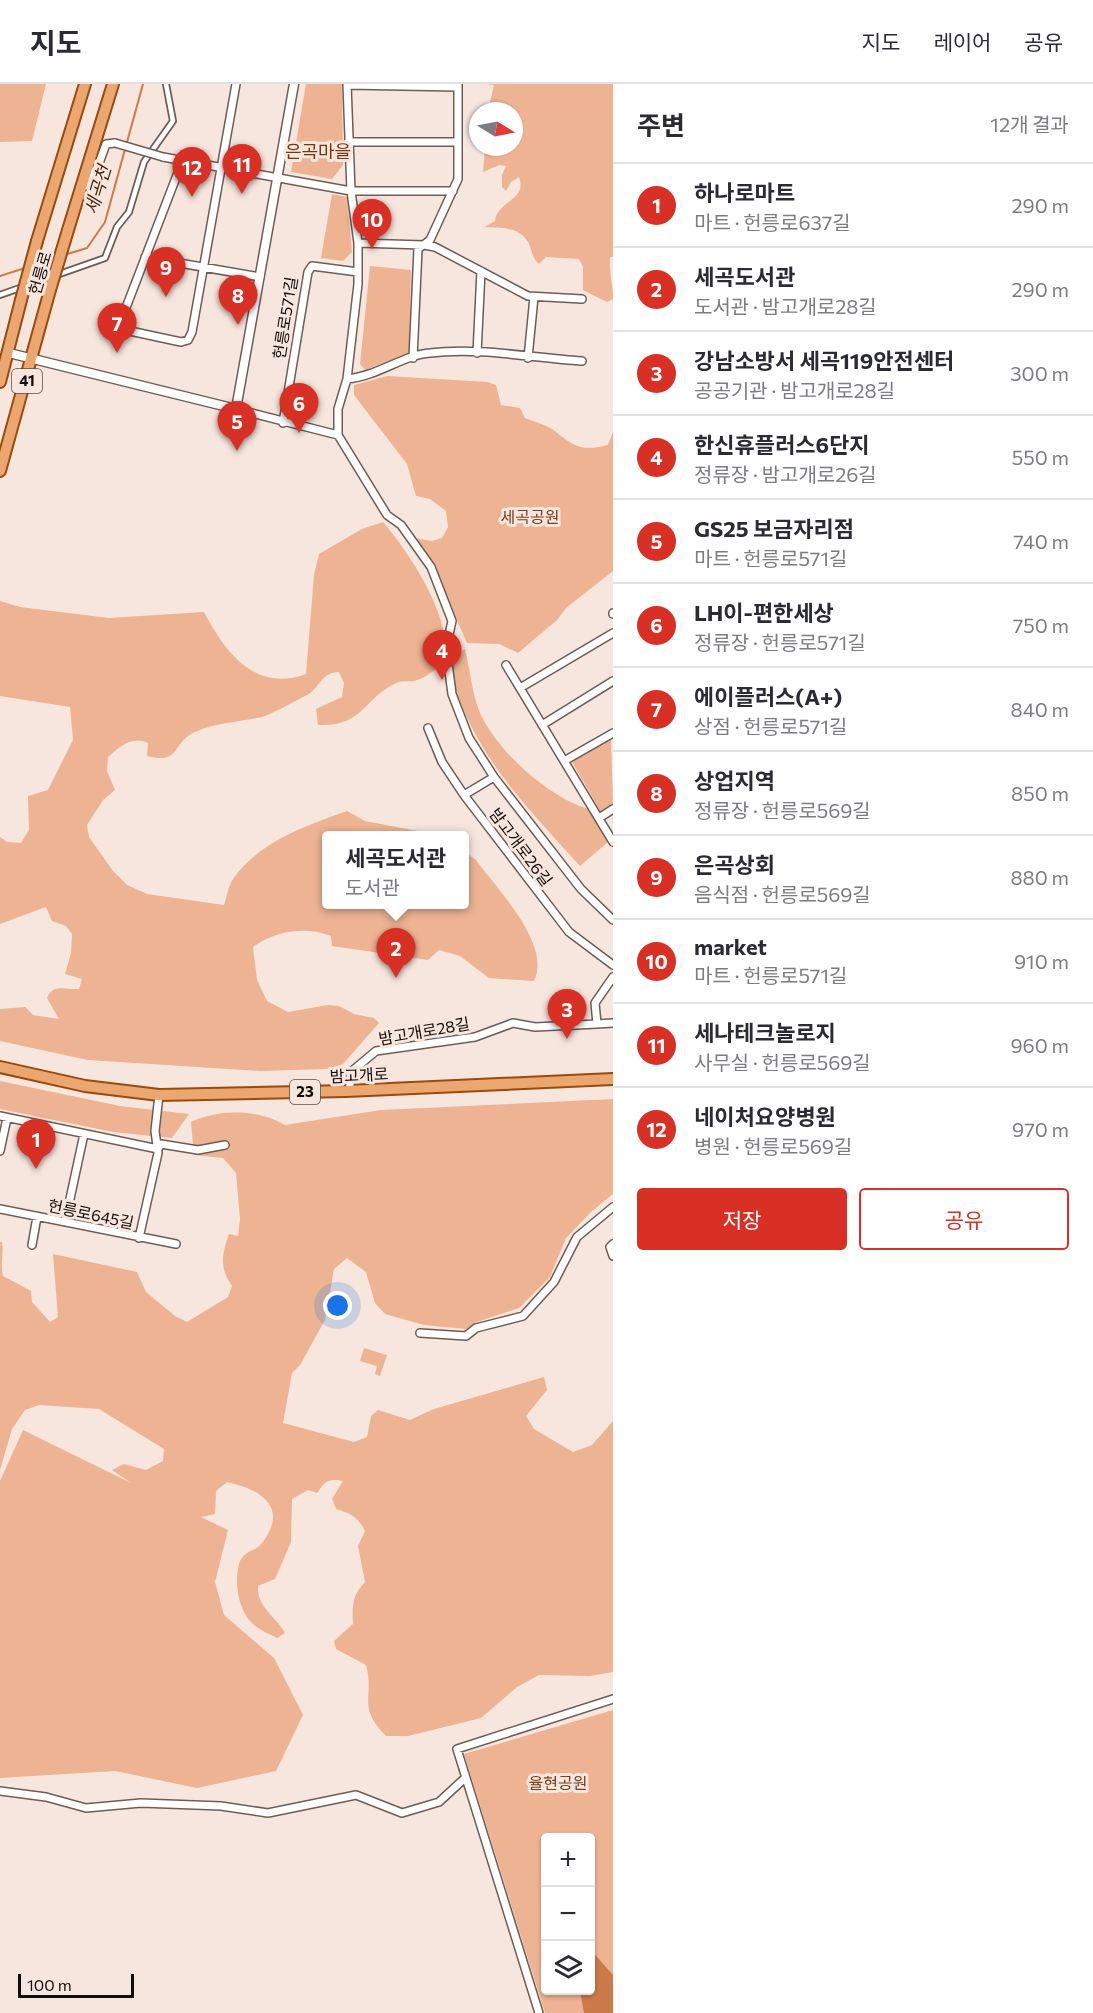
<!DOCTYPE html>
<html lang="ko">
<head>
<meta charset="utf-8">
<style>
	:root { --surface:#fff; --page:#f7f7f7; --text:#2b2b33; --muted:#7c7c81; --line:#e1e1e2; --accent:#d93025 }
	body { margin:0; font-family:Commissioner,"Noto Sans KR",sans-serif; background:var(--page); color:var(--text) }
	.controls { position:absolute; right:18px; bottom:18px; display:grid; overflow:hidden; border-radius:6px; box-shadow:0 2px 4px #0004 }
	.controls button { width:54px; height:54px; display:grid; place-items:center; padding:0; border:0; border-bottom:2px solid var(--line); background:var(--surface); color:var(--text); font:30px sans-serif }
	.compass { position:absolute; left:469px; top:18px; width:54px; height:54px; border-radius:50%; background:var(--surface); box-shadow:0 2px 4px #0004; rotate:100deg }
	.scale { position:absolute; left:18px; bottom:15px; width:116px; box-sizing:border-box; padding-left:6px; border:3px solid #120c0a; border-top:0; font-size:16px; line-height:21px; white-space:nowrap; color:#120c0a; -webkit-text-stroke:4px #f7e6dd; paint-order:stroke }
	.you { position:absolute; left:338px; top:1222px; width:21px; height:21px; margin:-15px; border:4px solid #fff; border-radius:50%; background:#1a73e8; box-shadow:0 0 0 9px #1a73e833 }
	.badge { display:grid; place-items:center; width:39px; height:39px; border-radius:50%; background:var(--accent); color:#fff; font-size:20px; font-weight:700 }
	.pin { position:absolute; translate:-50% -50px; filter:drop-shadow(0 2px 3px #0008) }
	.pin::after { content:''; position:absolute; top:32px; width:21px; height:18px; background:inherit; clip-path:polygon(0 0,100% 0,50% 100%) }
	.popup { position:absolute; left:322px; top:747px; width:147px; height:78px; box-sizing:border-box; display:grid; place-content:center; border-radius:6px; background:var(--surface); filter:drop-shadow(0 2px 4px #0005); font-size:20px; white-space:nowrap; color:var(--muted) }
	.popup b { font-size:22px; color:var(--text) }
	.popup::after { content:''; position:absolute; left:50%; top:100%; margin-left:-12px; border:12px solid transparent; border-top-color:var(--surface) }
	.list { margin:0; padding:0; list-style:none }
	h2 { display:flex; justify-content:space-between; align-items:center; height:78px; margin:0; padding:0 24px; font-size:26px }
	h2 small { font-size:20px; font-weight:400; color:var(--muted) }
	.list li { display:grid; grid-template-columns:39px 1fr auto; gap:18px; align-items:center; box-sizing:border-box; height:84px; padding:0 24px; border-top:2px solid var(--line) }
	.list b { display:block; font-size:22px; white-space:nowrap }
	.list p { margin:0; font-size:20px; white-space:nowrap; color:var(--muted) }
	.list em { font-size:20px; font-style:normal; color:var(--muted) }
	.actions { display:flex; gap:12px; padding:18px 24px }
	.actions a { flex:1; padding:14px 0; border:2px solid var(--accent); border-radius:6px; text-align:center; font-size:21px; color:var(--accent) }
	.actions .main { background:var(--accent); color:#fff }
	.icon { flex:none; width:33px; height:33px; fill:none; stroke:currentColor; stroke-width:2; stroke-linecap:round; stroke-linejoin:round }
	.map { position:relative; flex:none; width:613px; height:1929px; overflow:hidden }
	header { display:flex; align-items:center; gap:36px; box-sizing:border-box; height:84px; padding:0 30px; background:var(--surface); border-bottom:2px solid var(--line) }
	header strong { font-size:28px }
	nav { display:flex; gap:33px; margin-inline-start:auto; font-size:21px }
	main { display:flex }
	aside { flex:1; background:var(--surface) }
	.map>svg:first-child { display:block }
</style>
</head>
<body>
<header>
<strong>지도</strong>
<nav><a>지도</a><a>레이어</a><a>공유</a></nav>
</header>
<main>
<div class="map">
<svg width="613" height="1929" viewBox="0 0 613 1929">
	<rect width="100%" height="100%" fill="#f7e6dd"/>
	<!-- green -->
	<path fill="#edb392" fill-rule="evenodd" d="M0,0H46L32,57L0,58Z
		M306,0H342L343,81L332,95L291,88Z
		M486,0H613V173H610C609,189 613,200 613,215L607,218L583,206V183L579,175L546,173L539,180C532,174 532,166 528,158C519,142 500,144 484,143L495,137C497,117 528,116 519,93L511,98L506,107L502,103V91L506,82L499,81L483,88L485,63H514V27H488L494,1Z
		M332,110L347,113L352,168L343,177L321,174Z
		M370,182L411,186L409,269L365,286L360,280Z
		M387,292L488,298L496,301L501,321L520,324L525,334C535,338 548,341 556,348C575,364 583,367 608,361L613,348V487L566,524L557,536L518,569L499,560L467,559L429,472L415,454L432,457L442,454L448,443L446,427L430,415L416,412L407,380L354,311V301Z
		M383,438C411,471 452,533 445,577C437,584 425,595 414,597C408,598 402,596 396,599C363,615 363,643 318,641L316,625L342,613L344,599L339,588C321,588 320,604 307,611C297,616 272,630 262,633C239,638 217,638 195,648C171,659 181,681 147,672L148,659C132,651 119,663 108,673L107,687L115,706L103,716L87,741L89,753L113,787L127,801L147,810L224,821C227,813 228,802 233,795C259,758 305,742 347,727L365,737L423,748L432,751L327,752V820H465V768L476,776C497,805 552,861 534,897L489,894L460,872L439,866L428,876L332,862L331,852C305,842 275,847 253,863L257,896L267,917L288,928L328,921L339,922L354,930L374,934L379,939L343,980L328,985L260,987L88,976L0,957V925L25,923L33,931L59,935L47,914C53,899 65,906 79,905L82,895L65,890L71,869L72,850L66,842L52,837L46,823L0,840V753L7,758L21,759L29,746L28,712L48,706L73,656L70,623L0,612V517L20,523L109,534L204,528C225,568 255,609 306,590L314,491L319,470L362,445Z
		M465,565C470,585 472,610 480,629C497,667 549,714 589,725L609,757L580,782C532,729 481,678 457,609C453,598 452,585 451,573Z
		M611,654L613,721L601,728L572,678Z
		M0,997L120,1022L189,1030L172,1054L113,1048L0,1025Z
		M613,1015V1110L591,1128L566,1154L550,1193L519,1224L477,1238L466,1245L424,1241L385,1230L375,1219L366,1188L347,1174L334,1185L325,1236L300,1281L292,1289L283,1339L354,1358L367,1353L371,1332L378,1326L410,1336L434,1325L544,1293L547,1306L526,1332L534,1345L573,1368L592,1361L613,1337V1588L590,1592L539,1591L517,1603L481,1634L408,1652H386C356,1621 375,1614 366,1581L336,1565L334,1557L353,1540C352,1522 352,1512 365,1498L358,1462L365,1447C358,1433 350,1429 336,1425L332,1415L343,1397C328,1394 325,1397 317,1409L308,1406L292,1415L291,1458L275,1495L258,1502C257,1524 275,1531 285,1549L277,1554C270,1550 259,1546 253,1540C238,1526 234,1499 239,1480C243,1466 256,1468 262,1459C290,1423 260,1405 227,1398L216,1407L215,1430L201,1433L228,1446L215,1498L224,1531L274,1574L303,1631L276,1687L197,1704L115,1687L0,1694V1397L23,1346L131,1399L112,1386L124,1380L146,1386L163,1377L164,1365L99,1325L39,1321L25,1326L12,1345L0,1386V1158H2C4,1170 0,1180 3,1192L31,1207L32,1218L50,1238L58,1233L53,1170L137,1188L146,1208L175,1232L187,1238L228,1213L232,1202C219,1184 222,1170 229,1150L238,1152L240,1135L236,1089L223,1074L194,1071L191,1038C219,1025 258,1025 285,1041L381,1026Z
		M364,1264L387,1271L380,1292L375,1290L377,1282L360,1277Z
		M613,1626V1929H545L464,1670ZM546,1754H590V1906H546Z"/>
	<!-- water -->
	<path fill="#cc7a49" d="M591,1866L613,1891V1929H584L580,1907L590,1906Z"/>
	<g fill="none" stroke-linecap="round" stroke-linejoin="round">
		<!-- stream -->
		<path stroke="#cc7a49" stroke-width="2" d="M64,171L87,164L105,138L143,0
			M36,181L56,174
			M0,192L25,184"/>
		<!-- pedestrian casing -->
		<g stroke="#6c5e56" stroke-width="8">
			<path id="pedestrian" d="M0,211L105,174L117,143L129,128L144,78L173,37L166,0"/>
		</g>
		<!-- minor casing -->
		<g stroke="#6c5e56" stroke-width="10">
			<path id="minor" d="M347,1L458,3
				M348,58H457
				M163,73L351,107H453
				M182,78L122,234L123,242L130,247L181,258L188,256L192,248L236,0
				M85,102L98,82L106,60L115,59
				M358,159L424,161L435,163L528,212L582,215
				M145,173L260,193
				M477,269L481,187
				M413,274L418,165L430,156L458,95V0
				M528,274L534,213
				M347,295C378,292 403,271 430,269C479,263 532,274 582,277
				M236,325L338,351V325L347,295L358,200V159L351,107L347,0
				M283,339L308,188L312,182L358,188
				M338,351L387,431L401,441L431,483L452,537L446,564L452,610L469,654L494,693L581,805L613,836
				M613,529V530
				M506,581L613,758
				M520,604L613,549
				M542,641L613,597
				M428,644L442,678L464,711L569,848L613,881
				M564,677L613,649
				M464,711L494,693
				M599,734L613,725
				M613,893L595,919L597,940L613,939
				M349,1007L352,987L376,967L475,953L513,939L535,943L597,940
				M0,1032L158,1065
				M158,1065L161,1060L198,1066L225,1061
				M0,1067L7,1034
				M0,1125L176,1160
				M65,1138L84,1050
				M139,1154L158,1069L155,1047L159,1011
				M613,1160L610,1163L613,1172
				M32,1161L37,1133
				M420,1249L466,1252L476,1244L523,1232L554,1198L577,1153L613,1123
				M0,1707L46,1713L86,1724L141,1719L221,1722L268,1729L356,1711L402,1729L439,1718L464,1695
				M539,1929L457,1665L613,1615"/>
		</g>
		<!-- tertiary casing -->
		<g stroke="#6c5e56" stroke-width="11">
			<path id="tertiary" d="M9,269L236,325L294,0"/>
		</g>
		<!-- primary casing -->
		<g stroke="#984a0f" stroke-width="14">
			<path id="primary" d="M68,146L113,0
				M37,157L85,0
				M0,298L21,216
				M0,387L50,206
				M0,983L85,1002L159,1011L346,1007L613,995"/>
		</g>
		<!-- pedestrian -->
		<use href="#pedestrian" stroke="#fff" stroke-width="4.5"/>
		<!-- minor -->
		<use href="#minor" stroke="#fff" stroke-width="7"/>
		<!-- tertiary -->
		<use href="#tertiary" stroke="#fff" stroke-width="8"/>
		<!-- primary -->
		<use href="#primary" stroke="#eca770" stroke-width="10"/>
		<!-- minor-bridge casing -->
		<g stroke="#6c5e56" stroke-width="10" stroke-linecap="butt">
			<path id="minor-bridge" d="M115,59L163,73"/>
		</g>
		<!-- primary-bridge casing -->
		<g stroke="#984a0f" stroke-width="14" stroke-linecap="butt">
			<path id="primary-bridge" d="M50,206L68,146
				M21,216L37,157"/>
		</g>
		<!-- minor-bridge -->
		<use href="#minor-bridge" stroke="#fff" stroke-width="7"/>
		<!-- primary-bridge -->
		<use href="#primary-bridge" stroke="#eca770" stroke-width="10"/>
	</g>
	<g text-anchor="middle" stroke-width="6" stroke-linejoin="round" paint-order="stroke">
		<!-- shield labels -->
		<g fill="#f7e6dd" stroke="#574d49" stroke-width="1.5">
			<rect x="12" y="285" width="30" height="24" rx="4.5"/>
			<rect x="290" y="996" width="30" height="24" rx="4.5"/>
		</g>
		<g font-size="15" font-weight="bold" fill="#120c0a">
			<text x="27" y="302">41</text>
			<text x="305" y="1013">23</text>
		</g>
		<!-- street labels -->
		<g font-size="16" fill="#120c0a" stroke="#f7e6dd">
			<text transform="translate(40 189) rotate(-74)" y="6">헌릉로</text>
			<text transform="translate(285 234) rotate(-81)" y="6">헌릉로571길</text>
			<text transform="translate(521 763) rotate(53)" y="6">밤고개로26길</text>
			<text transform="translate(424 947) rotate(-10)" y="6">밤고개로28길</text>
			<text transform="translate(359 991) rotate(-3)" y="6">밤고개로</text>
			<text transform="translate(91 1130) rotate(12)" y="6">헌릉로645길</text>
		</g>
		<!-- park labels -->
		<g font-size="16" fill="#763f1d" stroke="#f7e6dd">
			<text x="530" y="439">세곡공원</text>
			<text x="558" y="1705">율현공원</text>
		</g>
		<!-- neighbourhood labels -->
		<g font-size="18" fill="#74370c" stroke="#f7e6dd">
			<text x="318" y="74">은곡마을</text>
		</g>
		<!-- water labels -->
		<g font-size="18" font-style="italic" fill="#45230f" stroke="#f7e6dd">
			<text transform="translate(98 106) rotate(-73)" y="6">세곡천</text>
		</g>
	</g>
</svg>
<div class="controls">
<button>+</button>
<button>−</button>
<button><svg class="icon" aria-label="layers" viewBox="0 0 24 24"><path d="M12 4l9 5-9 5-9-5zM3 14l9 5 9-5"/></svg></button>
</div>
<svg class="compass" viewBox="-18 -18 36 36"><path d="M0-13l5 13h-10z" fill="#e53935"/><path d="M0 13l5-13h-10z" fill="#7c7c81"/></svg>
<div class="scale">100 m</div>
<div class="you"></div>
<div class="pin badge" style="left:36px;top:1085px">1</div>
<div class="pin badge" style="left:396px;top:894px">2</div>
<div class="popup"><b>세곡도서관</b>도서관</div>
<div class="pin badge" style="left:567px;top:955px">3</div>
<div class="pin badge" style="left:442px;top:596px">4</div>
<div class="pin badge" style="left:237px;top:367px">5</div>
<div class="pin badge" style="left:299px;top:349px">6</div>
<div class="pin badge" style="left:117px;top:269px">7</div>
<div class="pin badge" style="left:238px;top:241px">8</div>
<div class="pin badge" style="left:166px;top:213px">9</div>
<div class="pin badge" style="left:372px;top:165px">10</div>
<div class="pin badge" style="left:242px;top:110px">11</div>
<div class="pin badge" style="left:192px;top:113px">12</div>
</div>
<aside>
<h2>주변<small>12개 결과</small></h2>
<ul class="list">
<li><span class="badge">1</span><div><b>하나로마트</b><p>마트 · 헌릉로637길</p></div><em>290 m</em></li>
<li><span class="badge">2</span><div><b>세곡도서관</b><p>도서관 · 밤고개로28길</p></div><em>290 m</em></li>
<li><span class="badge">3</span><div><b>강남소방서 세곡119안전센터</b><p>공공기관 · 밤고개로28길</p></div><em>300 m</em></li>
<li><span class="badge">4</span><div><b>한신휴플러스6단지</b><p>정류장 · 밤고개로26길</p></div><em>550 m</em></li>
<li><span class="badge">5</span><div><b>GS25 보금자리점</b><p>마트 · 헌릉로571길</p></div><em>740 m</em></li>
<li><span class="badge">6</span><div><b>LH이-편한세상</b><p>정류장 · 헌릉로571길</p></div><em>750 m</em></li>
<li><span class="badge">7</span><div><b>에이플러스(A+)</b><p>상점 · 헌릉로571길</p></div><em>840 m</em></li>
<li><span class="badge">8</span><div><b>상업지역</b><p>정류장 · 헌릉로569길</p></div><em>850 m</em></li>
<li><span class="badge">9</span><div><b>은곡상회</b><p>음식점 · 헌릉로569길</p></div><em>880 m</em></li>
<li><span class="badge">10</span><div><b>market</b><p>마트 · 헌릉로571길</p></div><em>910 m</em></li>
<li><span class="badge">11</span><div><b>세나테크놀로지</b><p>사무실 · 헌릉로569길</p></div><em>960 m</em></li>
<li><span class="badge">12</span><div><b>네이처요양병원</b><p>병원 · 헌릉로569길</p></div><em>970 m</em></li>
</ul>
<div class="actions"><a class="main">저장</a><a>공유</a></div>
</aside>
</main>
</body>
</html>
